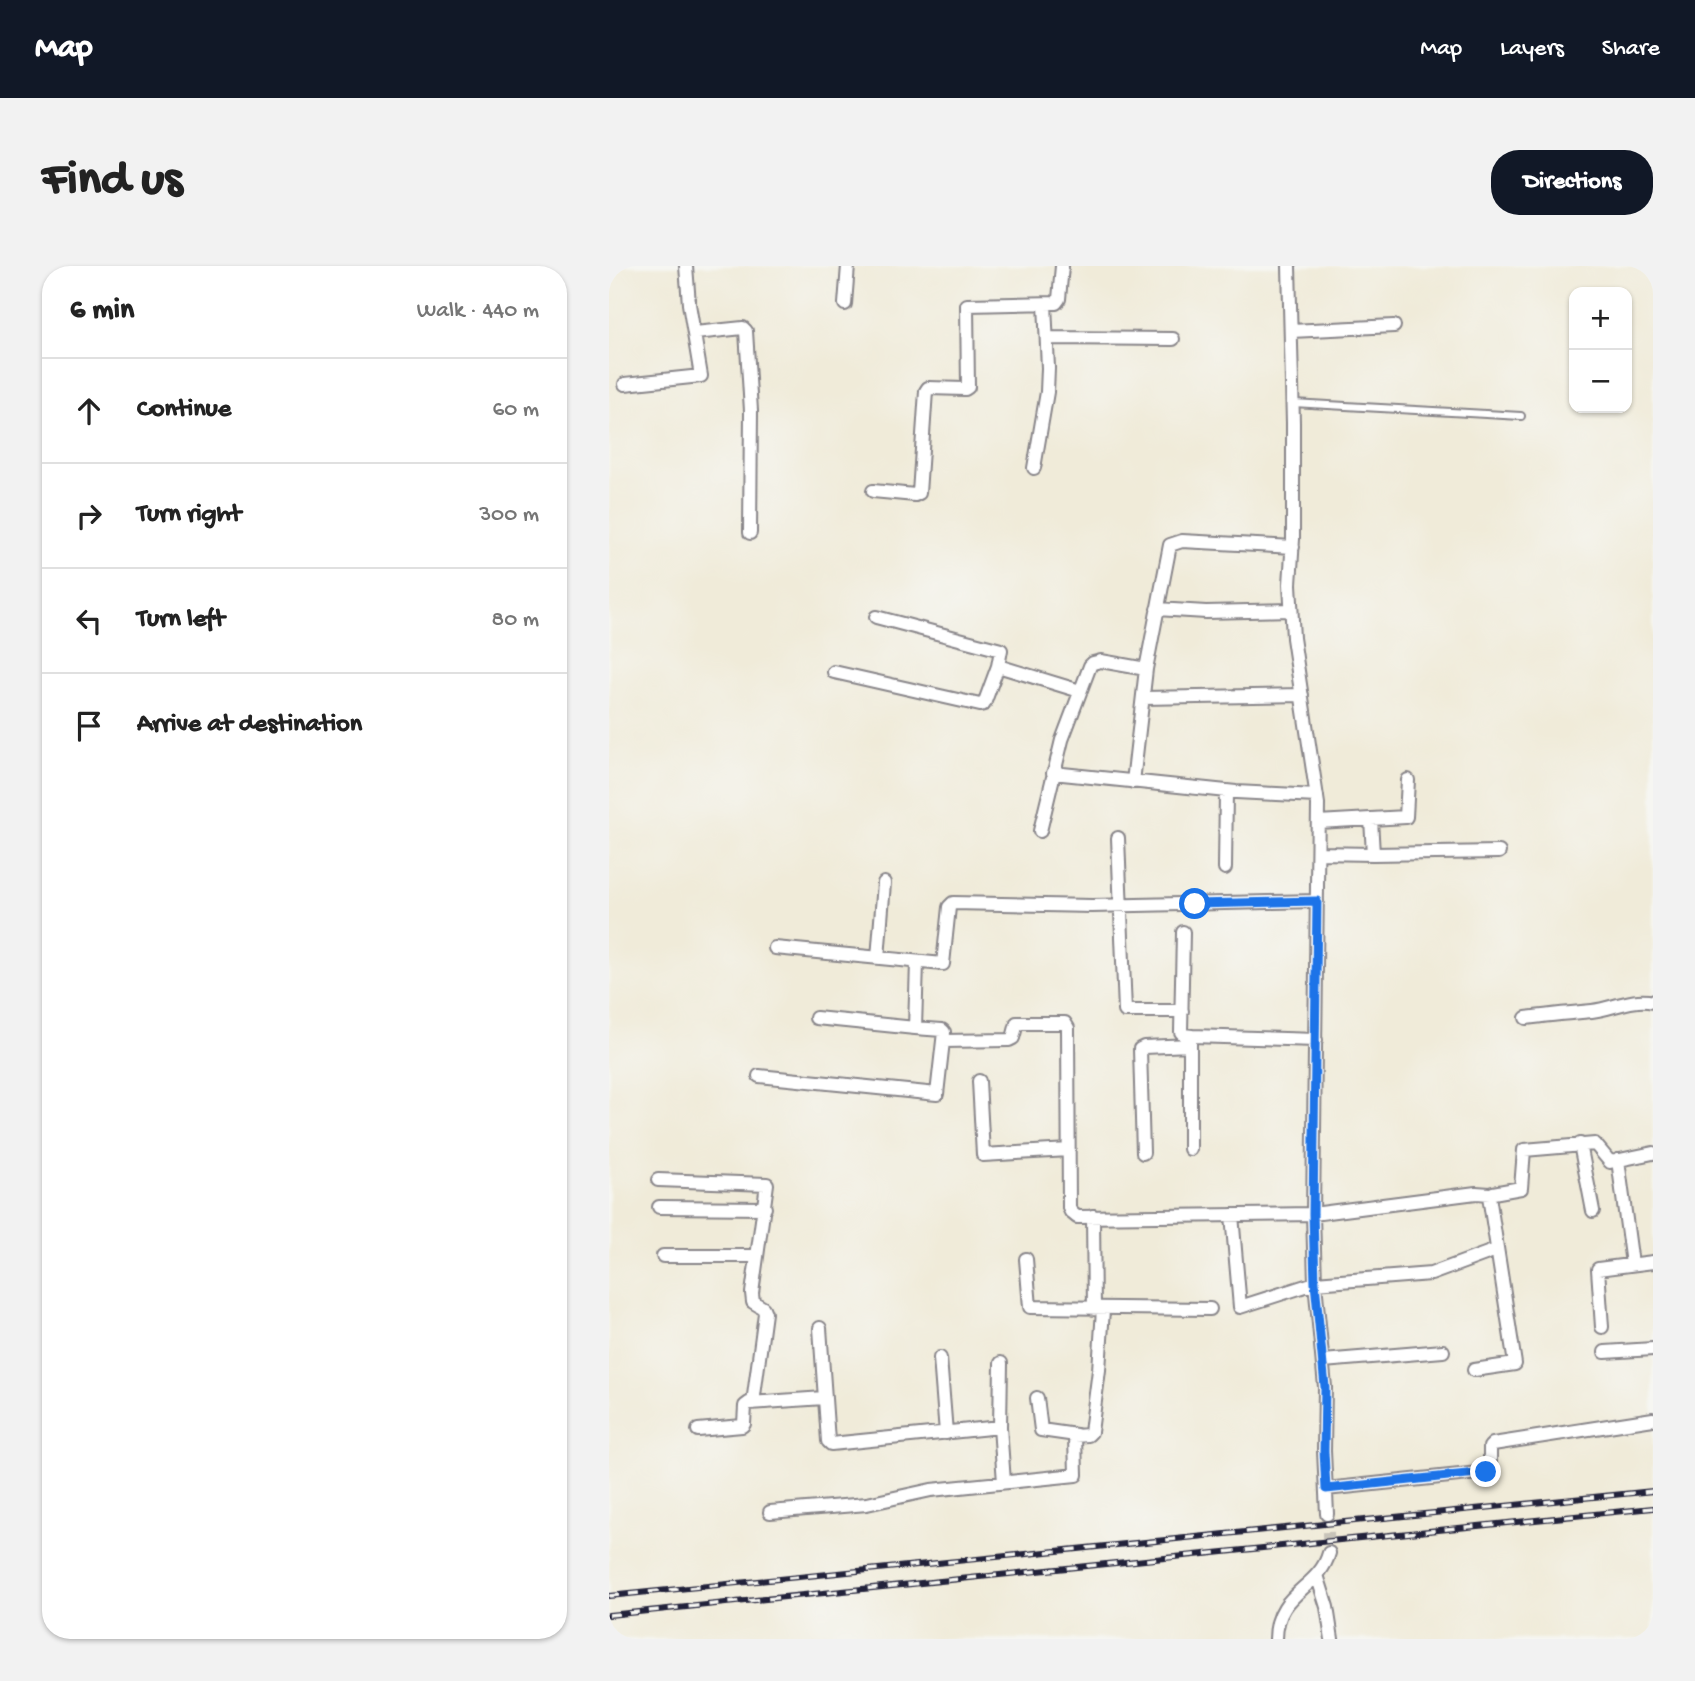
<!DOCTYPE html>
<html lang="en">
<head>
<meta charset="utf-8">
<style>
	:root { --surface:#fff; --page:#f2f2f2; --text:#222; --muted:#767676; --line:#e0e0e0; --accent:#111827 }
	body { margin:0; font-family:"Gochi Hand",sans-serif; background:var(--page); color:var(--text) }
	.controls { position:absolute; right:21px; top:21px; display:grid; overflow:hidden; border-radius:14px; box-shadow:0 2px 5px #0004 }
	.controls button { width:63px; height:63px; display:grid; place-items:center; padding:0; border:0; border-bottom:2px solid var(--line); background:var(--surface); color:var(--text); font:35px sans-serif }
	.stop { position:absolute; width:21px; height:21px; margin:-16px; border:5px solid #1a73e8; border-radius:50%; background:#fff }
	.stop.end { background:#1a73e8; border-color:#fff; box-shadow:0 2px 7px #0008 }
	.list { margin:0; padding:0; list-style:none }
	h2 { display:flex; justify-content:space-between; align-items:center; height:91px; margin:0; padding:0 28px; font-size:30px }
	h2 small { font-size:23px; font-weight:400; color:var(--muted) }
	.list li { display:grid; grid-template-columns:46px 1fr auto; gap:21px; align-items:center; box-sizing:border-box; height:105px; padding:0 28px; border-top:2px solid var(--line) }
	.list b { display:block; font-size:26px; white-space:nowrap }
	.list em { font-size:23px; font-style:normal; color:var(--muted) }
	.icon { flex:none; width:38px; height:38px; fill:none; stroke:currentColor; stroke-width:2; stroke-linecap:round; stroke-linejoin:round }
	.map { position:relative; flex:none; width:1044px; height:1373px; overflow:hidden; border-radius:28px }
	header { display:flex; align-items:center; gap:42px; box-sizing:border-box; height:98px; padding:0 35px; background:var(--accent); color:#fff }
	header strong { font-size:33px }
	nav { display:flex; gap:38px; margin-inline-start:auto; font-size:24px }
	.intro { display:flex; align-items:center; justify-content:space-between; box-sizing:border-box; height:168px; padding:0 42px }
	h1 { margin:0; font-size:49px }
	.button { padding:18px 32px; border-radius:28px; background:var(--accent); color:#fff; font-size:24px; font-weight:700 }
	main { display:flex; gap:42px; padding:0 42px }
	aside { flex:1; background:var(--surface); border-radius:28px; box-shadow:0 2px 5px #0004 }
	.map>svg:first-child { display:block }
</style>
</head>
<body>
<header>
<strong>Map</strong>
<nav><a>Map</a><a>Layers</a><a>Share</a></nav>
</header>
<div class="intro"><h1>Find us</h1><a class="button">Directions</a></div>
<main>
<aside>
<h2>6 min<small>Walk · 440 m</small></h2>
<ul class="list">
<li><svg class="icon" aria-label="ahead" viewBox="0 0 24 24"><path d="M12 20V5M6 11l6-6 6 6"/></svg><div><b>Continue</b></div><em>60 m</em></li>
<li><svg class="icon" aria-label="right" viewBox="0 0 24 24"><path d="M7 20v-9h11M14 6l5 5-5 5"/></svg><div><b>Turn right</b></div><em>300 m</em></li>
<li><svg class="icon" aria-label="left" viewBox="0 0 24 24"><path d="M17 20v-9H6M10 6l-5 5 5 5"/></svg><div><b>Turn left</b></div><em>80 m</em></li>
<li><svg class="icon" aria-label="arrive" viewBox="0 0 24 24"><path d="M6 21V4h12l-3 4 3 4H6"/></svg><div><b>Arrive at destination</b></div></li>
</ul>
</aside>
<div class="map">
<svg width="1044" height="1373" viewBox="0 0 1044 1373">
	<rect width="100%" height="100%" fill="#f6f6f2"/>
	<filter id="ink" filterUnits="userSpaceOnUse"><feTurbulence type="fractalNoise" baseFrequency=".0143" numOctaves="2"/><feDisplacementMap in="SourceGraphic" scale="14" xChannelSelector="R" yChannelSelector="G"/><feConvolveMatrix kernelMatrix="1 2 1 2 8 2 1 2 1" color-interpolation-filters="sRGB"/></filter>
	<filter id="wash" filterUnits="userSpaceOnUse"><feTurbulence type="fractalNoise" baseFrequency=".00686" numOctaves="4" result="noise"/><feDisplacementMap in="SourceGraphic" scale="28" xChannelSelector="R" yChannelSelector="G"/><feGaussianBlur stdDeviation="1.57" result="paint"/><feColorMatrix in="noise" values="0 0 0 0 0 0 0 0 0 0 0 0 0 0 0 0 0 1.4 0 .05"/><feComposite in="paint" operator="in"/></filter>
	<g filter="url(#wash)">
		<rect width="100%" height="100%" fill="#f0ebd9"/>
	</g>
	<g filter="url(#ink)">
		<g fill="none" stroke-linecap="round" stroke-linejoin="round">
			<!-- street-tunnel -->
			<path stroke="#c7c3b9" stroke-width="12" stroke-dasharray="12 6" stroke-linecap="butt" d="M718,1248L720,1287"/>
			<!-- lane casing -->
			<g stroke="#89868a" stroke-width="10">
				<path id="lane" d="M684,137L912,150"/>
			</g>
			<!-- street casing -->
			<g stroke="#89868a" stroke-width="16">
				<path id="street" d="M680,0L684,157V273L681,318L684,372L709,538L704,948L706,1017L716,1121L715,1185L718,1248
					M236,38L239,0
					M682,65L785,60
					M86,67L134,62L137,65L142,145L141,267
					M438,72L564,73
					M16,118L92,110L80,38L77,0
					M425,202L438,126L439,102L436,38
					M264,225L306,229L310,227L317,125L319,122L356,123L359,121L358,39L447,37L450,33L453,0
					M548,343L597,346L682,344
					M267,351L392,384L389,400
					M225,406L371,439L375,438L389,400L471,425
					M534,432L693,429
					M444,507L627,526L708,530
					M524,516L537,403L561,279L573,275L684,281
					M762,553L764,588
					M709,556L797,551L799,514
					M431,565L453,474L481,400L484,397L492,395L537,403
					M509,572L516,745H573
					M709,587L764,588L890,586
					M616,602L617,525
					M574,666L572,766L575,769L583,770
					M166,682L334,698L340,641L344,637L483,640L708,635
					M269,692L275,617
					M207,752L306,762
					M917,752C939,749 961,747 983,745C1003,743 1024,731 1044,736
					M334,775L400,774L404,772L408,757H456L459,762L460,942L462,946L468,951L704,948L867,927L881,928
					M150,810L328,828L335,766L333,764L306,762L308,696
					M370,815L374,889L460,884
					M971,878L984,945
					M581,883V775L583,770L707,774
					M534,887L531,783L535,781L581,779
					M1009,894L1023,998
					M49,914L158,918L143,1027L144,1036L154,1042L156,1047L144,1137
					M50,941L156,942
					M623,949L631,1041L706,1017L822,1008L887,984
					M484,950L485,1043
					M54,990H148
					M417,993L421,1041L601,1043
					M993,1061L989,1003L1044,996
					M211,1062L219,1175L222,1178L391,1161
					M996,1086L1044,1083
					M331,1092L337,1167
					M714,1095L834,1085
					M392,1097L391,1161L395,1216
					M865,1104L906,1098L880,930L884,927L912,922L915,884L986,878L1001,896L1044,887
					M428,1132L432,1164L467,1169
					M89,1164L133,1160L135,1158L136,1140L140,1137L215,1132
					M717,1223L879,1206L881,1204V1181L884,1178L1044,1153
					M161,1246L258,1238L322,1224L467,1209L466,1170L479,1169L482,1166L490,1104L494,1043
					M708,1309L718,1341L723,1373
					M667,1373C667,1325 710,1324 720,1287"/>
			</g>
			<!-- lane -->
			<use href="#lane" stroke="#fff" stroke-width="6"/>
			<!-- street -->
			<use href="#street" stroke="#fff" stroke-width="12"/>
			<!-- rail casing -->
			<g stroke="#22223b" stroke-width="6">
				<path id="rail" d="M0,1330L1044,1225
					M0,1349L1044,1242"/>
			</g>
			<!-- rail -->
			<use href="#rail" stroke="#f6f6f2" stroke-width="3.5" stroke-dasharray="10" stroke-linecap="butt"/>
		</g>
	</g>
	<g fill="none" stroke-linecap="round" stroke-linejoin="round" filter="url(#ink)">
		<!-- route -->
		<path stroke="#1a73e8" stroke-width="9" d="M586,638L708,635L704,948L706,1017L716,1121L715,1185L717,1223L877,1206"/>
	</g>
</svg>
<div class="controls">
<button>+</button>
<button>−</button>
</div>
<div class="stop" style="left:586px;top:638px"></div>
<div class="stop end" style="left:877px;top:1206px"></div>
</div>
</main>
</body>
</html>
